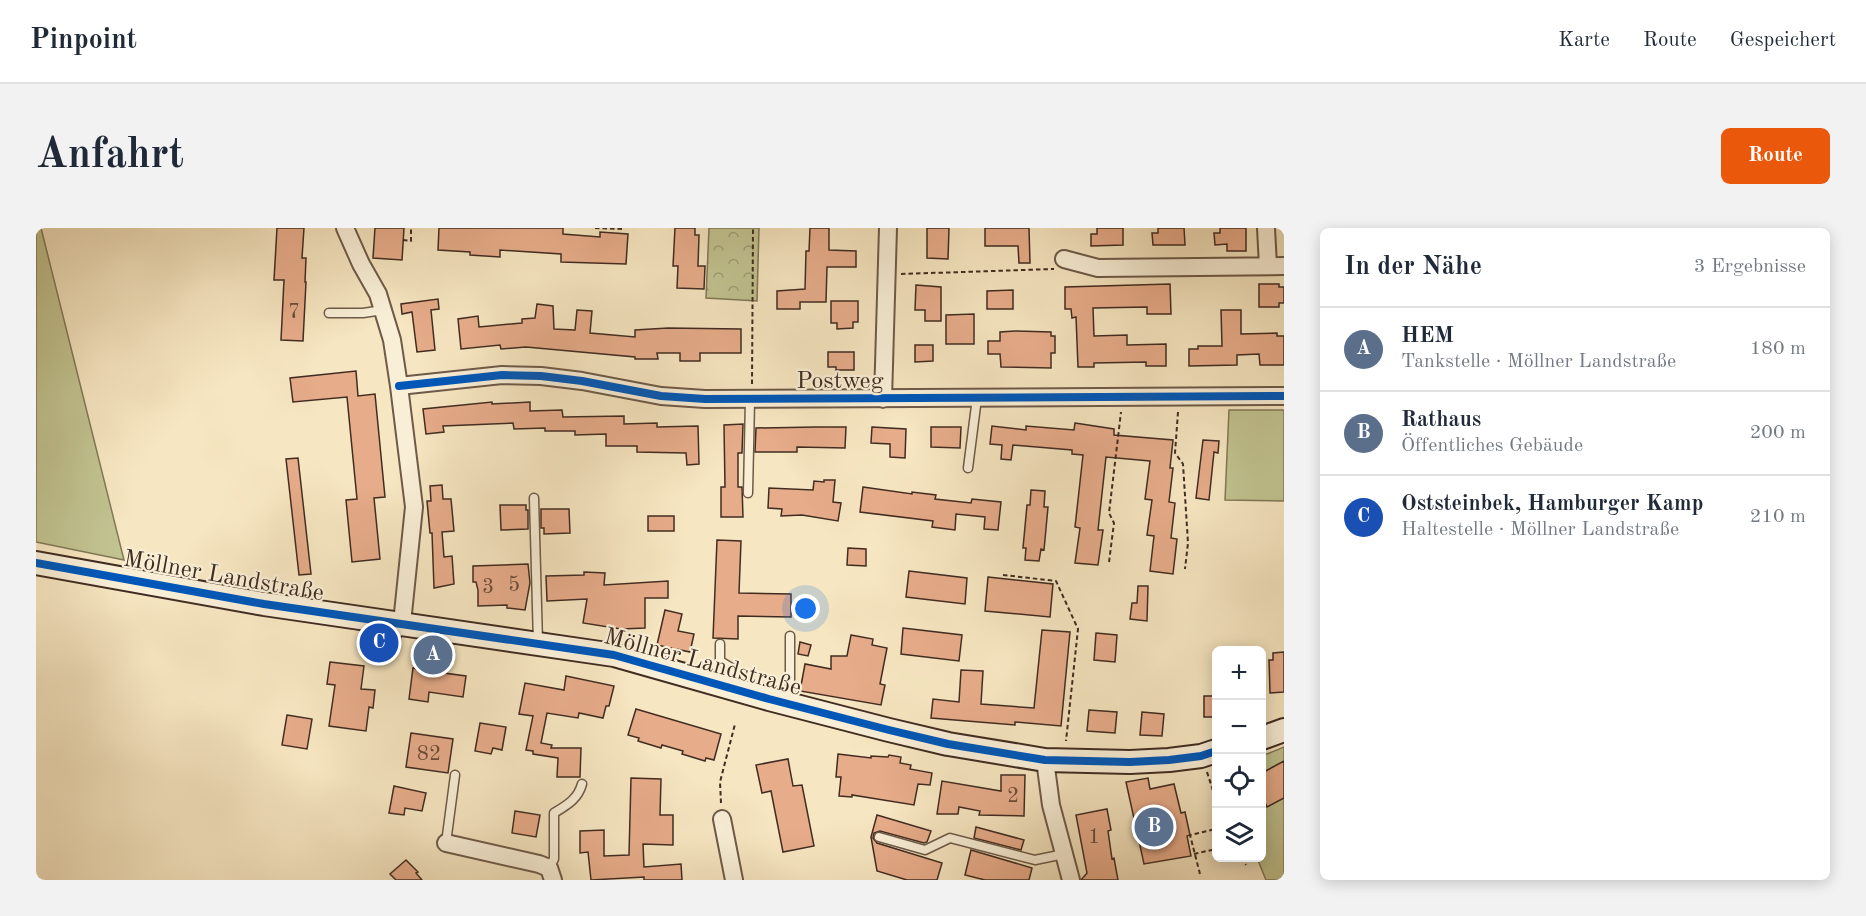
<!DOCTYPE html>
<html lang="de">
<head>
<meta charset="utf-8">
<style>
	:root { --surface:#fff; --page:#f2f2f3; --text:#1f2937; --muted:#747a83; --line:#e0e1e3; --accent:#ea580c }
	body { margin:0; font-family:"Old Standard TT",serif; background:var(--page); color:var(--text) }
	.controls { position:absolute; right:18px; bottom:18px; display:grid; overflow:hidden; border-radius:9px; box-shadow:0 3px 15px #0003 }
	.controls button { width:54px; height:54px; display:grid; place-items:center; padding:0; border:0; border-bottom:2px solid var(--line); background:var(--surface); color:var(--text); font:30px sans-serif }
	.you { position:absolute; left:770px; top:381px; width:21px; height:21px; margin:-15px; border:4px solid #fff; border-radius:50%; background:#1a73e8; box-shadow:0 0 0 9px #1a73e833 }
	.badge { display:grid; place-items:center; width:39px; height:39px; border-radius:50%; background:var(--accent); color:#fff; font-size:20px; font-weight:700 }
	.pin { position:absolute; translate:-50% -50%; border:3px solid #fff; box-shadow:0 2px 6px #0006 }
	.list { margin:0; padding:0; list-style:none }
	h2 { display:flex; justify-content:space-between; align-items:center; height:78px; margin:0; padding:0 24px; font-size:26px }
	h2 small { font-size:20px; font-weight:400; color:var(--muted) }
	.list li { display:grid; grid-template-columns:39px 1fr auto; gap:18px; align-items:center; box-sizing:border-box; height:84px; padding:0 24px; border-top:2px solid var(--line) }
	.list b { display:block; font-size:22px; white-space:nowrap }
	.list p { margin:0; font-size:20px; white-space:nowrap; color:var(--muted) }
	.list em { font-size:20px; font-style:normal; color:var(--muted) }
	.icon { flex:none; width:33px; height:33px; fill:none; stroke:currentColor; stroke-width:2; stroke-linecap:round; stroke-linejoin:round }
	.map { position:relative; flex:none; width:1248px; height:652px; overflow:hidden; border-radius:9px }
	header { display:flex; align-items:center; gap:36px; box-sizing:border-box; height:84px; padding:0 30px; background:var(--surface); border-bottom:2px solid var(--line) }
	header strong { font-size:28px }
	nav { display:flex; gap:33px; margin-inline-start:auto; font-size:21px }
	.intro { display:flex; align-items:center; justify-content:space-between; box-sizing:border-box; height:144px; padding:0 36px }
	h1 { margin:0; font-size:42px }
	.button { padding:15px 27px; border-radius:9px; background:var(--accent); color:#fff; font-size:21px; font-weight:700 }
	main { display:flex; gap:36px; padding:0 36px }
	aside { flex:1; background:var(--surface); border-radius:9px; box-shadow:0 3px 15px #0003 }
	.map>svg:first-child { display:block }
</style>
</head>
<body>
<header>
<strong>Pinpoint</strong>
<nav><a>Karte</a><a>Route</a><a>Gespeichert</a></nav>
</header>
<div class="intro"><h1>Anfahrt</h1><a class="button">Route</a></div>
<main>
<div class="map">
<svg width="1248" height="652" viewBox="0 0 1248 652">
	<defs>
		<pattern id="park-crowns" width="20" height="18" patternUnits="userSpaceOnUse" patternTransform="scale(1.5)"><rect width="20" height="18" fill="#c1c390"/><path d="M2 6a3 3 0 1 1 6 0M12 15a3 3 0 1 1 6 0" fill="none" stroke="#9e9f75"/></pattern>
	</defs>
	<rect width="100%" height="100%" fill="#f6e6c1"/>
	<filter id="stains"><feTurbulence type="fractalNoise" baseFrequency=".00333" numOctaves="4"/><feColorMatrix values="0 0 0 0 .2 0 0 0 0 .09 0 0 0 0 .02 0 0 0 .5 -.17"/></filter>
	<radialGradient id="worn" r=".72"><stop offset=".6" stop-color="#630" stop-opacity="0"/><stop offset="1" stop-color="#630" stop-opacity=".3"/></radialGradient>
	<!-- green -->
	<path fill="#c1c390" stroke="#817858" stroke-width="1.5" d="M0,0H5L88,332L0,314Z
		M1193,182H1248V273L1189,272Z
		M1248,519V533L1226,545V528Z
		M1226,568L1231,578L1248,570V652H1230L1221,630H1226Z"/>
	<!-- park -->
	<path fill="url(#park-crowns)" stroke="#817858" stroke-width="1.5" d="M673,0H723L721,73L670,70Z"/>
	<!-- building -->
	<path fill="#e7ac8a" stroke="#412c21" stroke-width="1.5" d="M241,0H268L266,30H270L269,54H270L267,113L245,112L248,52H238Z
		M339,0H368L366,32L337,30Z
		M403,0H527V6L564,9V4L592,6L590,36L525,34V26L464,22V29L434,27V24L402,22Z
		M639,0H659V7H663L662,38H669L668,61L641,60L642,38H637Z
		M774,0H793V22L820,23V39H791L790,74H764V81H741V63L769,61L770,23H773Z
		M891,0H913L912,31L891,30Z
		M949,0H993L994,35H983L982,18H949Z
		M1061,0H1087V17L1055,18V6H1061Z
		M1122,0H1148L1149,17H1117L1116,5H1122Z
		M1184,0H1210V23H1191V16L1179,17L1178,5H1184Z
		M1134,56L1135,86H1111V79L1057,80L1058,108L1091,107V117L1130,116V138H1110V134L1058,135V139H1042L1040,89L1036,90L1035,81H1029V59Z
		M1223,56H1243V59H1248V75H1243V79H1223Z
		M880,57L905,59V93H889V82H879Z
		M977,62V81H951V63Z
		M402,71L403,81L395,82L399,122L381,124L376,84L366,86L365,76Z
		M795,73H822V94H817V100L801,101V95H795Z
		M501,76L517,78L518,101L539,102L541,82L556,83L554,105L599,109V102L632,100L705,101V125H664V133H644V125H621L622,131H599V129L490,119L465,121L464,117L425,121L422,91L442,88L443,99L486,95V91L499,90Z
		M1185,82H1205V106L1241,105V108H1248V137H1224L1223,126L1201,127V137L1153,138V121H1162V118H1186Z
		M938,86V116H910V87Z
		M979,103L1015,104V108H1019V125H1015V140L965,139L964,126H952V113H964V104Z
		M879,117H897V133L879,134Z
		M792,124H818V142H800V139H792Z
		M320,143L322,168L339,166L349,269L338,270L344,331L316,334L310,272L321,271L311,169L257,174L254,150Z
		M456,174V176L494,174V183L526,182L527,189L588,188V196L621,195V199L662,198L663,236L651,237L650,225L601,224V218H570V206L539,207V203H509V200L478,201L477,195L407,198L408,204L390,206L387,181Z
		M1039,195L1078,201V207L1137,212L1134,240H1137L1133,274L1139,275L1135,310L1141,311L1137,346L1114,343L1118,308L1111,307L1116,272L1109,271L1114,233L1070,229L1062,302H1067L1062,337L1039,335L1044,300L1039,299L1047,227L1036,226V222L977,217L975,232L965,231L966,217L954,216L956,198L990,202V198L1038,202Z
		M707,196L706,225H702V259H706L707,289H685V259H689L688,197Z
		M780,199H810L809,220L761,219V224H719L720,200Z
		M836,199L870,201L869,230L854,229V216L835,215Z
		M895,199H925L924,220L895,219Z
		M1167,212L1183,213L1182,225L1178,224L1173,272L1160,270Z
		M262,230L275,346L263,347L250,231Z
		M788,252H799L797,274L805,275L802,293L766,287L745,288L746,281L732,280L733,260L777,262L778,253L788,254Z
		M406,257L407,271H415L418,303L406,304L408,329L416,328L418,356L398,360L396,305H394L391,273H395L394,258Z
		M827,259L876,266V264L900,267L899,271L935,275L936,271L965,274L962,302L948,301L949,289L920,286L919,302L896,299L897,293L824,284Z
		M995,262L1009,263L1008,279H1012L1008,322L1005,321L1003,333L989,332L990,320H987L991,277H994Z
		M464,277H490V282H492V301L465,302Z
		M505,281H533L534,305L508,306V300H505Z
		M612,288H638V303H612Z
		M681,312L705,313L703,365L755,366V389L702,388V411L677,410Z
		M812,320L830,321V338L811,337Z
		M492,336L494,355L489,382L471,380V377L442,378V362L440,354H437V338Z
		M873,343L931,350L929,376L870,369Z
		M548,344L569,345L568,357L632,353V370H609V400L585,401L547,395L551,371L511,373L510,348L548,347Z
		M952,349L1017,356L1014,389L949,383Z
		M1102,358H1112L1111,393L1094,391L1096,375H1101Z
		M629,382L646,386L642,403L658,406L654,424L621,417Z
		M867,400L926,407L923,433L865,426Z
		M1006,402L1034,404L1025,498L979,494V497L895,490L897,471L923,474L925,442L947,443L945,476L998,480Z
		M1060,405L1081,407L1079,434L1058,432Z
		M815,407L837,411L836,417L851,420L844,456L849,457L845,477L764,463L769,436L795,441V428H811Z
		M392,413L412,416L408,445L430,448L427,469L393,464L392,474L373,471L377,440L388,442Z
		M764,414L775,417L772,428L762,426Z
		M1248,424V464L1234,465L1233,432H1237V425Z
		M294,434L328,438L325,461L339,462L337,480L333,479L330,503L293,498L299,457L291,456Z
		M530,448L578,458L573,478H570L567,490L543,485L542,490L511,485L505,515L516,517L515,520H545L544,549H521L522,530L497,526V523L490,522L497,488L483,486L489,455L528,462Z
		M1168,468H1180V489H1168Z
		M600,481L685,506L678,532L670,530L669,533L646,526L647,523L626,517L625,520L602,513L603,510L592,507Z
		M1053,482L1081,484L1079,505L1051,503Z
		M1106,484L1128,486L1126,508L1104,507Z
		M251,487L276,491L271,521L246,517Z
		M444,495L470,499L466,522L457,520L455,526L439,523Z
		M375,505L417,511L412,545L370,539Z
		M802,526L835,530V528L852,529L853,527L865,529L864,535L875,537L874,541L896,545L894,557L882,556L878,577L816,567V569L803,568L805,549H800Z
		M752,531L757,558L766,557L778,618L747,624L735,563L726,565L720,537Z
		M1248,533V570L1231,579L1226,568V545Z
		M965,547H989L988,588L943,587L944,583L923,579L922,586H901L906,553L965,563Z
		M595,550L625,551L624,587H637V617L607,616L608,639L645,636L646,652H608V649L555,652L552,624L544,625V603L568,602V628L593,627Z
		M1112,550L1114,561L1138,556L1145,585L1149,584L1154,607L1151,608L1155,628L1108,636L1090,554Z
		M358,558L390,565L386,583L369,580L368,587L353,585Z
		M1071,581L1075,602L1072,603L1076,631L1078,630L1082,652H1045L1051,645L1040,587Z
		M479,583L504,587L500,609L476,605Z
		M841,587L895,603L891,614L888,615L844,603L838,605L837,610L841,615L906,635L901,652H871L841,643L835,609Z
		M940,599L988,612L985,622L938,610Z
		M935,622L996,640L993,652H949L929,647Z
		M370,632L382,644L380,645L386,652H360L354,646Z"/>
	<g fill="none" stroke-linecap="round" stroke-linejoin="round">
		<!-- service casing -->
		<g stroke="#6e5a49" stroke-width="11">
			<path id="service" d="M293,85H327L347,82
				M932,240L941,170
				M712,265L714,172
				M498,270L502,415
				M684,416V433L697,441L699,458
				M356,419L365,397
				M754,476V408
				M843,609L889,622L914,610L999,632L1028,626
				M410,615L419,547
				M513,640L518,631V585C531,577 542,571 546,556"/>
		</g>
		<!-- minor casing -->
		<g stroke="#6e5a49" stroke-width="20">
			<path id="minor" d="M309,0L325,36L342,66L356,112L363,158L378,279L366,395
				M1230,0L1232,38
				M1028,31L1062,40L1248,38
				M363,158L466,147L505,148L546,153L625,168L669,171L1248,168
				M847,171L852,0
				M1009,532L1015,577L1035,652
				M686,591L698,652
				M410,615L503,636L513,640L517,652"/>
		</g>
		<!-- secondary casing -->
		<g stroke="#412c21" stroke-width="26">
			<path id="secondary" d="M0,335L228,376L578,427L733,471L853,502L912,516L1009,532L1094,534L1133,532L1165,528L1180,523
				M1226,510L1248,502"/>
		</g>
		<!-- path -->
		<path stroke="#412c21" stroke-width="2" stroke-dasharray="4.5 3" stroke-linecap="butt" d="M559,0L586,1
			M367,12L375,13V0
			M865,46L1018,41
			M716,156L717,0
			M1142,184L1139,225L1147,236L1152,315L1149,341
			M1073,334L1078,295L1073,285L1085,184
			M967,347L1020,353L1042,401L1030,513
			M1171,544L1180,572
			M685,575L684,554L699,496
			M1158,626L1180,621
			M1205,630L1210,637
			M1164,646L1154,607L1180,601"/>
		<!-- service -->
		<use href="#service" stroke="#f9efd7" stroke-width="8"/>
		<!-- minor -->
		<use href="#minor" stroke="#f9efd7" stroke-width="16"/>
		<!-- secondary -->
		<use href="#secondary" stroke="#f9efd7" stroke-width="22"/>
		<!-- cycleway casing -->
		<g stroke="#f9efd7" stroke-width="11">
			<path id="cycleway" d="M363,158L466,147L505,148L546,153L625,168L669,171L1248,168
				M0,335L228,376L578,427L733,471L853,502L912,516L1009,532L1094,534L1133,532L1165,528L1180,523"/>
		</g>
		<!-- cycleway -->
		<use href="#cycleway" stroke="#0057b8" stroke-width="8"/>
	</g>
	<g text-anchor="middle" stroke-width="4.5" stroke-linejoin="round" paint-order="stroke">
		<!-- number labels -->
		<g font-size="21" fill="#6a4c3b">
			<text x="258" y="90">7</text>
			<text x="478" y="363">5</text>
			<text x="452" y="365">3</text>
			<text x="393" y="532">82</text>
			<text x="977" y="574">2</text>
			<text x="1058" y="615">1</text>
		</g>
		<!-- street labels -->
		<g font-size="24" fill="#412c21" stroke="#f9efd7">
			<text x="804" y="160">Postweg</text>
			<text transform="translate(188 347) rotate(10)" y="8">Möllner Landstraße</text>
			<text transform="translate(667 433) rotate(15)" y="8">Möllner Landstraße</text>
		</g>
	</g>
	<rect width="100%" height="100%" filter="url(#stains)"/>
	<rect width="100%" height="100%" fill="url(#worn)"/>
</svg>
<div class="controls">
<button>+</button>
<button>−</button>
<button><svg class="icon" aria-label="locate" viewBox="0 0 24 24"><circle cx="12" cy="12" r="6"/><path d="M12 2v4M12 18v4M2 12h4M18 12h4"/></svg></button>
<button><svg class="icon" aria-label="layers" viewBox="0 0 24 24"><path d="M12 4l9 5-9 5-9-5zM3 14l9 5 9-5"/></svg></button>
</div>
<div class="you"></div>
<div class="pin badge" style="left:397px;top:427px;background:#5c6f8a">A</div>
<div class="pin badge" style="left:1118px;top:599px;background:#5c6f8a">B</div>
<div class="pin badge" style="left:343px;top:415px;background:#1a4fb4">C</div>
</div>
<aside>
<h2>In der Nähe<small>3 Ergebnisse</small></h2>
<ul class="list">
<li><span class="badge" style="background:#5c6f8a">A</span><div><b>HEM</b><p>Tankstelle · Möllner Landstraße</p></div><em>180 m</em></li>
<li><span class="badge" style="background:#5c6f8a">B</span><div><b>Rathaus</b><p>Öffentliches Gebäude</p></div><em>200 m</em></li>
<li><span class="badge" style="background:#1a4fb4">C</span><div><b>Oststeinbek, Hamburger Kamp</b><p>Haltestelle · Möllner Landstraße</p></div><em>210 m</em></li>
</ul>
</aside>
</main>
</body>
</html>
